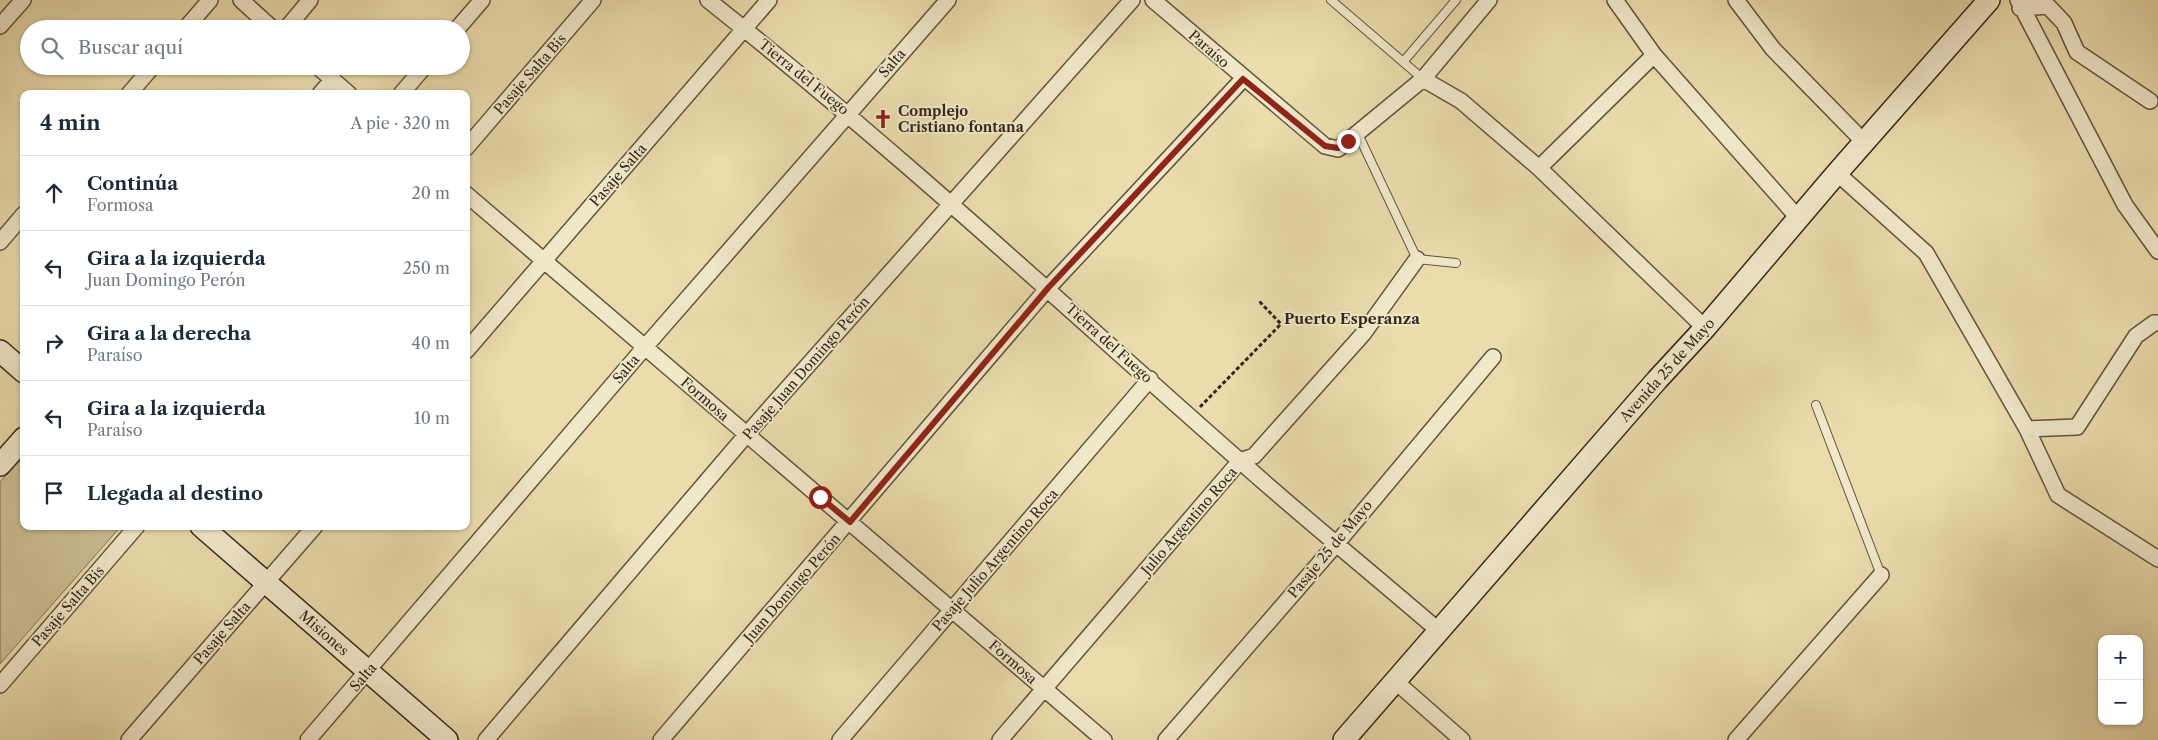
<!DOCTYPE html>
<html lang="es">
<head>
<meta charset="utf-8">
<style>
	:root { --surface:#fff; --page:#f2f2f3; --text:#1f2937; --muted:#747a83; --line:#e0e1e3 }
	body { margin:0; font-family:"Libre Caslon Text",serif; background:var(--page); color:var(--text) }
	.controls { position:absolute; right:15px; bottom:15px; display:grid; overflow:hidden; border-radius:10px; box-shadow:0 1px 4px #0004 }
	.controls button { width:45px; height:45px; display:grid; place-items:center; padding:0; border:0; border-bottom:1px solid var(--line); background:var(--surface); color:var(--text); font:25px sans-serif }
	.stop { position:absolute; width:15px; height:15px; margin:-11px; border:4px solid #8f2418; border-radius:50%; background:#fff }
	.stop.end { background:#8f2418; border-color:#fff; box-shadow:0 1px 5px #0008 }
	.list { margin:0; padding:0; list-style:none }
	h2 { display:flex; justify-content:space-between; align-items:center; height:65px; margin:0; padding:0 20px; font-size:21px }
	h2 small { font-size:16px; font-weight:400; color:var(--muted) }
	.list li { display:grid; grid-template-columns:32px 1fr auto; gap:15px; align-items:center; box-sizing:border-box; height:75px; padding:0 20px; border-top:1px solid var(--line) }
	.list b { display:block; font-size:19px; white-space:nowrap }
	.list p { margin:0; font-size:16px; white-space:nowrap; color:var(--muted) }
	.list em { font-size:16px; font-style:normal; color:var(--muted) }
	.icon { flex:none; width:28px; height:28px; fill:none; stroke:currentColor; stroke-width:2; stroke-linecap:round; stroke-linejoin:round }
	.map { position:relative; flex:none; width:2158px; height:740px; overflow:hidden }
	.search { position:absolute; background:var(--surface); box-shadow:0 1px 4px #0004; left:20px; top:20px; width:450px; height:55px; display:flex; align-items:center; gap:12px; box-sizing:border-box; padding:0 18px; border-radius:28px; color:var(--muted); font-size:19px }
	.panel { position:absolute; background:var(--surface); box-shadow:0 1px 4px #0004; left:20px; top:90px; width:450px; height:440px; border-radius:10px }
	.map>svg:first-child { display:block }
</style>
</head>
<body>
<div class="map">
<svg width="2158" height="740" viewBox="0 0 2158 740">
	<rect width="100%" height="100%" fill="#eadcad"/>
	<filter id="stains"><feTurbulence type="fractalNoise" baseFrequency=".004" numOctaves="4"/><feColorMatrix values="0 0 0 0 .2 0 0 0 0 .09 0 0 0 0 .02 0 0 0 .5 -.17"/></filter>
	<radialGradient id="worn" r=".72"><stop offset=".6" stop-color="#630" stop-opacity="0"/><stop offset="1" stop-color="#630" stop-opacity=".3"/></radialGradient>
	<!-- green -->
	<path fill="#cbbd94" stroke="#7f7256" d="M24,454V526H121L0,664V482Z"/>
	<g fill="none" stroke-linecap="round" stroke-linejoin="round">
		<!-- lane casing -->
		<g stroke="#61543c" stroke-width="10">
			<path id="lane" d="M1331,0L1423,79
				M1403,62L1456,0
				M1358,134L1417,259L1456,263
				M1816,405L1881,575"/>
		</g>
		<!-- street casing -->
		<g stroke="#61543c" stroke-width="18">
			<path id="street" d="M241,0L273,29
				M708,0C892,146 1064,306 1240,461C1305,519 1373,574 1439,631
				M1153,0L1325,146L1338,149L1423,79L1489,0
				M1615,0L1654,55L1799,219
				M1736,0L1773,49L1864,142
				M2018,0L2125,205L2158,251
				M2020,8L2048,6L2064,23L2077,52L2150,101
				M0,26L23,0
				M185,29L210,0
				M286,29L310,0
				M457,29L482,0
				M317,66L349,94
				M1423,79L1461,101L1539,168L1705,328
				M129,94L153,66
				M320,94L333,79
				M401,94L425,66
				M466,148L593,0
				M1539,168L1654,55
				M1837,173L1926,253L2027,429L2058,495L2158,559
				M466,194L1104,740
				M0,242L24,214
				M466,351L769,0
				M2027,429L2077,427L2136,336L2154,323H2158
				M1395,681L1462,740
				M0,685L137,526
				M129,740L315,526
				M308,740L645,347L948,0
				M486,740L747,434L1132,0
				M661,740L1048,288L1243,79
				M840,740L1150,379
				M1000,740L1240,461L1254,456L1363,334L1417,259
				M1166,740L1337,543L1493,357
				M1736,740L1881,575"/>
		</g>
		<!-- secondary casing -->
		<g stroke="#332717" stroke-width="24">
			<path id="secondary" d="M0,351L24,372
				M0,465L24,438
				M201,526L447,740
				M1344,740L1657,380L1705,328L1837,173L1989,0"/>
		</g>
		<!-- path -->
		<path stroke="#332717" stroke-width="3" stroke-dasharray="4 2.5" stroke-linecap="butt" d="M1200,407L1281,324L1259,301"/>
		<!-- lane -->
		<use href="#lane" stroke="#f1e8ca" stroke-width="8"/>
		<!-- street -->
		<use href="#street" stroke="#f1e8ca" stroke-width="15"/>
		<!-- secondary -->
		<use href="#secondary" stroke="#f1e8ca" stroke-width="21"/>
	</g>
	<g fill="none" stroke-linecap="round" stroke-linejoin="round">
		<!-- route -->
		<path stroke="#8f2418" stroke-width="6" d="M820,497L850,522L1048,288L1243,79L1325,146L1338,148L1348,141"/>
	</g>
	<!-- icons -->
	<defs>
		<g id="church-bare" transform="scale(1.5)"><path d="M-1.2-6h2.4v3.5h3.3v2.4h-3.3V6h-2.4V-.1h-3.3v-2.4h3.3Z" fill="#8f2418" stroke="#f1e8ca" stroke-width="2.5" paint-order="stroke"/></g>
	</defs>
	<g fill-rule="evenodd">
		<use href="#church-bare" x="883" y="119"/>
	</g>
	<g text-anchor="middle" stroke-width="4" stroke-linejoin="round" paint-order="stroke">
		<!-- street labels -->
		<g font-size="14" fill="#332717" stroke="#f1e8ca">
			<text transform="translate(1209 49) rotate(41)" y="5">Paraíso</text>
			<text transform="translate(892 63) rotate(-49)" y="5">Salta</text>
			<text transform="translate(530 74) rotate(-49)" y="5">Pasaje Salta Bis</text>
			<text transform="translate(804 77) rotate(39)" y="5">Tierra del Fuego</text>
			<text transform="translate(618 175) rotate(-49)" y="5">Pasaje Salta</text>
			<text transform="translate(1109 343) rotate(42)" y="5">Tierra del Fuego</text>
			<text transform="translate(806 368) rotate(-49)" y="5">Pasaje Juan Domingo Perón</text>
			<text transform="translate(626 369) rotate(-50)" y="5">Salta</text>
			<text transform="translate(1667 370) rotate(-48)" y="5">Avenida 25 de Mayo</text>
			<text transform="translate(705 399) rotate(41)" y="5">Formosa</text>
			<text transform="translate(1189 521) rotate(-49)" y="5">Julio Argentino Roca</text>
			<text transform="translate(1330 549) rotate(-50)" y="5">Pasaje 25 de Mayo</text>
			<text transform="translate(995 560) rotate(-49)" y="5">Pasaje Julio Argentino Roca</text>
			<text transform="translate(792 588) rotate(-49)" y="5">Juan Domingo Perón</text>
			<text transform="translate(68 606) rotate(-49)" y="5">Pasaje Salta Bis</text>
			<text transform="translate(222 633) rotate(-49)" y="5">Pasaje Salta</text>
			<text transform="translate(324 633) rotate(41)" y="5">Misiones</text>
			<text transform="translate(1013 662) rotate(41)" y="5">Formosa</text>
			<text transform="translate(363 677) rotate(-49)" y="5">Salta</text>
		</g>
		<!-- poi labels -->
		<g font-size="14" font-weight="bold" fill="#332717" stroke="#f1e8ca" text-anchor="start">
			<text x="898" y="116">Complejo<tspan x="898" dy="16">Cristiano fontana</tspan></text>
		</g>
		<!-- neighbourhood labels -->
		<g font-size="15" font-weight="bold" fill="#332717" stroke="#f1e8ca">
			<text x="1352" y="324">Puerto Esperanza</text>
		</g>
	</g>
	<rect width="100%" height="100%" filter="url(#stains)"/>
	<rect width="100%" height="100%" fill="url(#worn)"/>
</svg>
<div class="controls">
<button>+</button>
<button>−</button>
</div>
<div class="stop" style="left:820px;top:497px"></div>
<div class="stop end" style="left:1348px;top:141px"></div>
<div class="search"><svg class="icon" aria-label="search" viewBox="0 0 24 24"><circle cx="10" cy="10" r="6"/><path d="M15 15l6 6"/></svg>Buscar aquí</div>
<section class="panel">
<h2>4 min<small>A pie · 320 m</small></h2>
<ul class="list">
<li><svg class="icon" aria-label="ahead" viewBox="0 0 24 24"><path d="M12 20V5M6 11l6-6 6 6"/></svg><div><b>Continúa</b><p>Formosa</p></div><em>20 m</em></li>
<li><svg class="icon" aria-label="left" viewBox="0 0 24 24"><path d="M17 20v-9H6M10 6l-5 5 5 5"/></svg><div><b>Gira a la izquierda</b><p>Juan Domingo Perón</p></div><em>250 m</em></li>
<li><svg class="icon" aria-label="right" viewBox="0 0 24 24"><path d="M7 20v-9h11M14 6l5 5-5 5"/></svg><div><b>Gira a la derecha</b><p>Paraíso</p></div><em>40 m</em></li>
<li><svg class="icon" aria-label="left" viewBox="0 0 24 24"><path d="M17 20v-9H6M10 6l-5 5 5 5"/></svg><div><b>Gira a la izquierda</b><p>Paraíso</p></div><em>10 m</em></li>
<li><svg class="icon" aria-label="arrive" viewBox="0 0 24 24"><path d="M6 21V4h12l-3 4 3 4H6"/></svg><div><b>Llegada al destino</b></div></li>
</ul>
</section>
</div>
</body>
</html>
